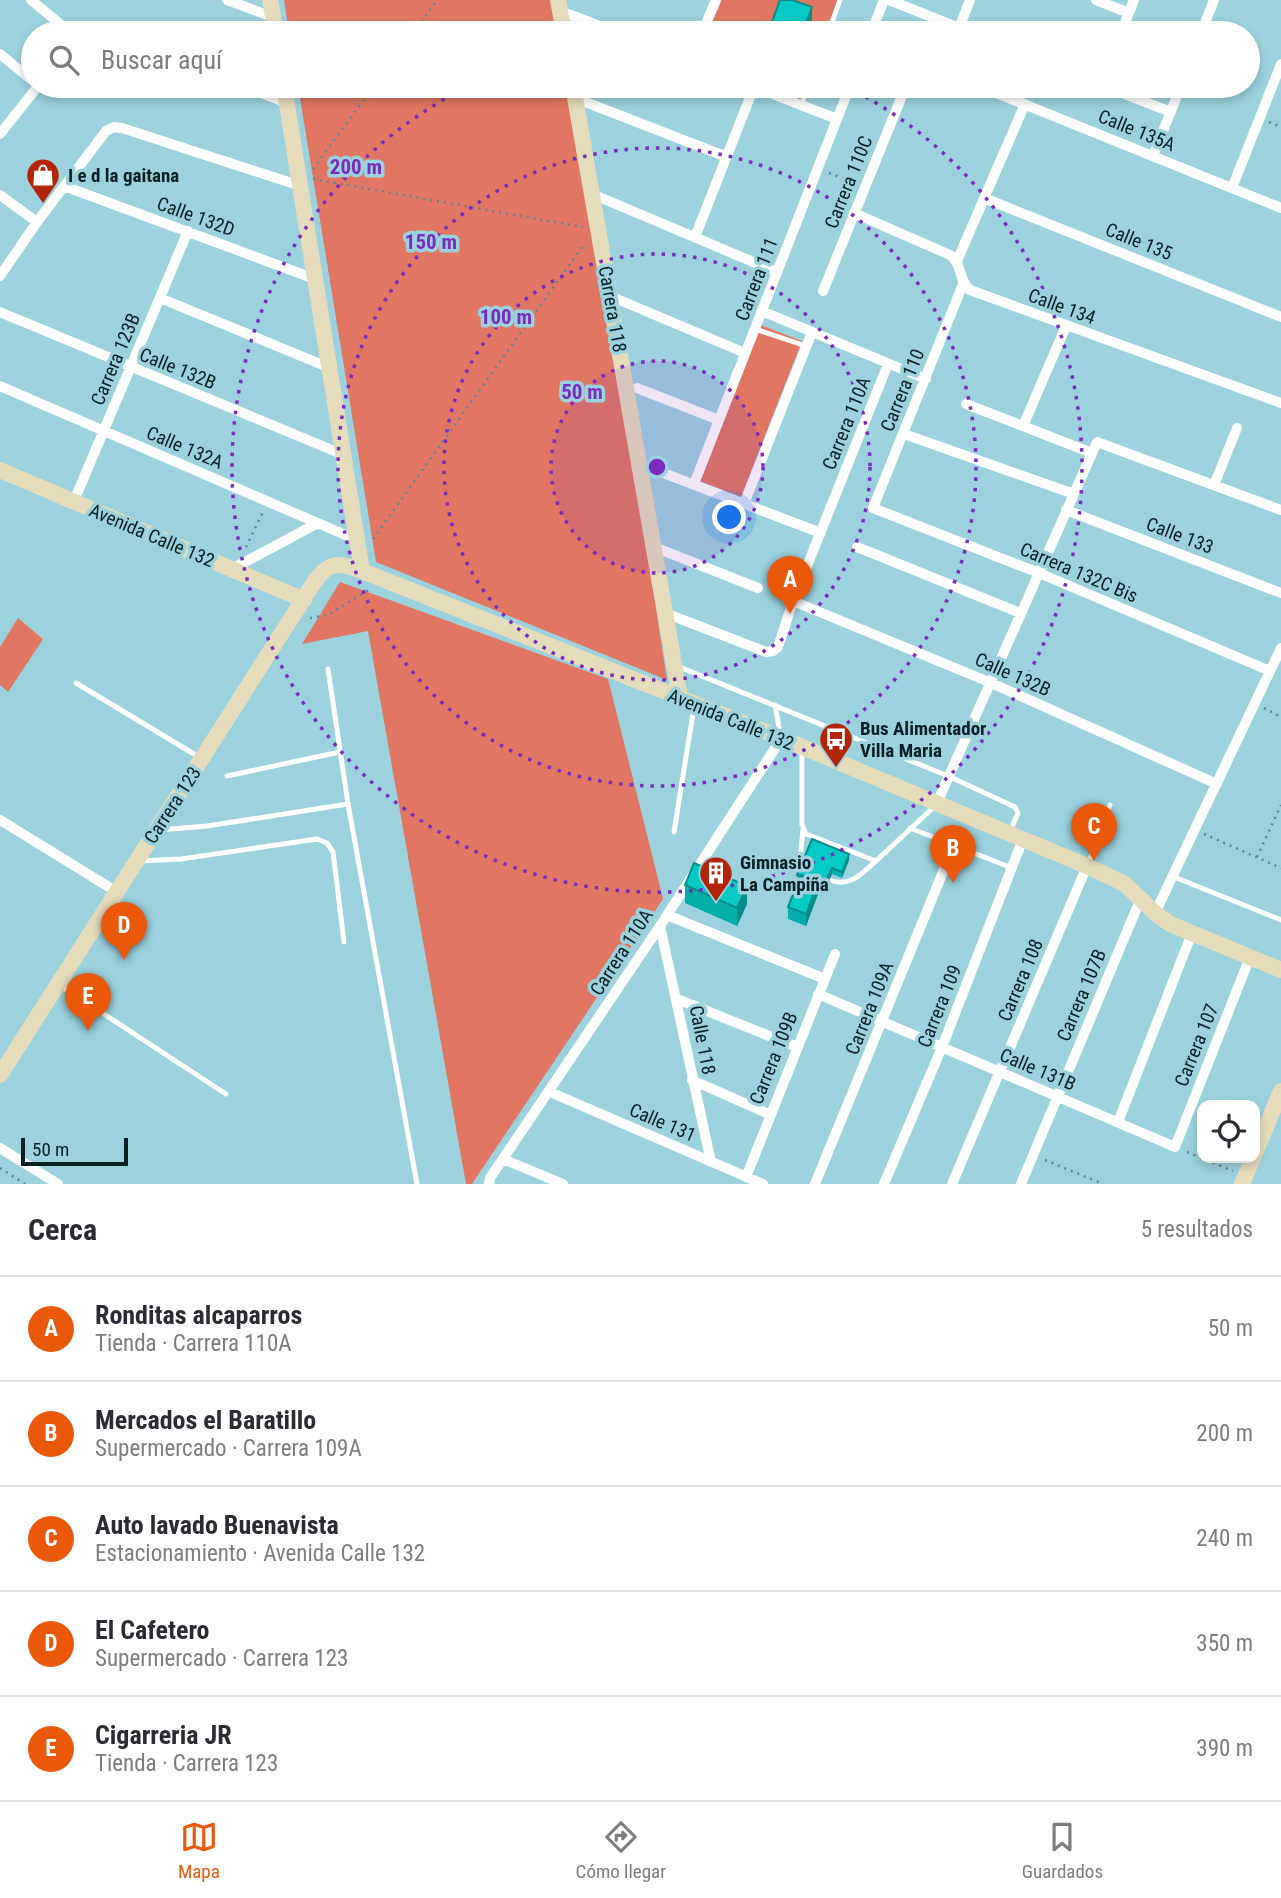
<!DOCTYPE html>
<html lang="es">
<head>
<meta charset="utf-8">
<style>
	:root { --surface:#fff; --page:#f2f2f3; --text:#2b2b33; --muted:#7c7c81; --line:#e1e1e2; --accent:#ea580c }
	body { margin:0; font-family:"Roboto Condensed",sans-serif; background:var(--page); color:var(--text) }
	.controls { position:absolute; right:21px; bottom:21px; display:grid; overflow:hidden; border-radius:14px; box-shadow:0 4px 10px #0003 }
	.controls button { width:63px; height:63px; display:grid; place-items:center; padding:0; border:0; border-bottom:2px solid var(--line); background:var(--surface); color:var(--text); font:35px sans-serif }
	.scale { position:absolute; left:21px; bottom:18px; width:107px; box-sizing:border-box; padding-left:7px; border:4px solid #0a2025; border-top:0; font-size:19px; line-height:24px; white-space:nowrap; color:#0a2025; -webkit-text-stroke:5px #9bd2de; paint-order:stroke }
	.you { position:absolute; left:730px; top:518px; width:24px; height:24px; margin:-18px; border:5px solid #fff; border-radius:50%; background:#1a73e8; box-shadow:0 0 0 10px #1a73e833 }
	.badge { display:grid; place-items:center; width:46px; height:46px; border-radius:50%; background:var(--accent); color:#fff; font-size:23px; font-weight:700 }
	.pin { position:absolute; translate:-50% -58px; filter:drop-shadow(0 2px 4px #0008) }
	.pin::after { content:''; position:absolute; top:37px; width:24px; height:21px; background:inherit; clip-path:polygon(0 0,100% 0,50% 100%) }
	.list { margin:0; padding:0; list-style:none }
	h2 { display:flex; justify-content:space-between; align-items:center; height:91px; margin:0; padding:0 28px; font-size:30px }
	h2 small { font-size:23px; font-weight:400; color:var(--muted) }
	.list li { display:grid; grid-template-columns:46px 1fr auto; gap:21px; align-items:center; box-sizing:border-box; height:105px; padding:0 28px; border-top:2px solid var(--line) }
	.list b { display:block; font-size:26px; white-space:nowrap }
	.list p { margin:0; font-size:23px; white-space:nowrap; color:var(--muted) }
	.list em { font-size:23px; font-style:normal; color:var(--muted) }
	.icon { flex:none; width:38px; height:38px; fill:none; stroke:currentColor; stroke-width:2; stroke-linecap:round; stroke-linejoin:round }
	.map { position:relative; flex:none; width:1281px; height:1184px; overflow:hidden }
	.search { position:absolute; background:var(--surface); box-shadow:0 4px 10px #0003; left:21px; right:21px; top:21px; height:77px; display:flex; align-items:center; gap:18px; box-sizing:border-box; padding:0 24px; border-radius:38px; color:var(--muted); font-size:26px }
	.sheet { height:616px; background:var(--surface) }
	nav { display:flex; justify-content:space-around; align-items:center; box-sizing:border-box; height:98px; border-top:2px solid var(--line); background:var(--surface); font-size:19px; color:var(--muted) }
	nav a { display:grid; justify-items:center; gap:4px }
	nav .on { color:var(--accent) }
	.map>svg:first-child { display:block }
</style>
</head>
<body>
<div class="map">
<svg width="1281" height="1184" viewBox="0 0 1281 1184">
	<rect width="100%" height="100%" fill="#9bd2de"/>
	<!-- green -->
	<path fill="#e17762" d="M284,0H553L559,33H289Z
		M715,0H840L828,33H702Z
		M298,86H568L646,542L667,680L376,562Z
		M753,86H808L801,105Z
		M761,325L802,341L741,497L700,481Z
		M340,582L608,679L663,899L472,1184H466L368,631L302,644Z
		M18,618L43,639L8,692L0,685V647Z"/>
	<g fill="none" stroke-linecap="round" stroke-linejoin="round">
		<!-- path -->
		<path stroke="#5e8891" stroke-width="2.5" stroke-dasharray="2 5" stroke-linecap="butt" d="M413,33L437,0
			M1269,122L1281,127
			M313,169L374,86
			M829,173L855,183
			M313,179L583,227
			M373,539L585,243
			M246,547L263,512
			M310,618L328,615L370,589
			M1264,708L1281,717
			M1204,834L1281,868
			M1257,857L1281,805
			M1187,1152L1233,1171
			M1045,1160L1103,1184
			M0,1168L25,1184"/>
		<!-- lane -->
		<path stroke="#fff" stroke-width="5" d="M828,33L840,0
			M801,105L808,86
			M755,329L806,346
			M677,666L948,776L1015,807L1018,813L1010,831
			M328,669L348,804L417,1184
			M76,683L199,757
			M775,705L780,733
			M802,750V825L806,834L876,861L936,805
			M227,776L340,752
			M910,828L1012,868
			M159,830L207,826L348,804
			M674,832L694,707
			M140,861L181,859L317,839L327,843L333,852L344,942
			M1088,864L1110,805
			M802,868L800,859L803,830
			M1174,877L1281,920
			M829,880C850,888 861,874 876,861
			M61,986L226,1094"/>
		<!-- street -->
		<path stroke="#fff" stroke-width="10" d="M31,0L71,33
			M227,0L273,17
			M889,0L972,33
			M1096,0L1129,13
			M560,11L618,33
			M80,33L89,26L111,33
			M702,33L716,0
			M871,33L884,0
			M957,33L970,0
			M1121,33L1134,0
			M1201,33L1214,0
			M0,54L33,81
			M243,86L287,103
			M752,86L837,119
			M979,86L1281,208
			M1104,86L1171,112
			M575,98L727,157
			M0,134L38,86
			M1153,156L1181,86
			M64,186L315,279
			M1232,188L1281,64
			M592,194L777,272
			M0,195L37,222
			M984,198L1281,317
			M854,213L950,255C963,265 958,280 970,290L1281,403
			M695,237L754,87
			M957,261L1025,104
			M0,276L37,222L106,131L114,127L122,128L301,186
			M963,284L873,508L1039,573L1270,671
			M823,291L906,86
			M610,296L745,353
			M160,298L330,368
			M762,311L926,379
			M0,312L344,455
			M0,386L357,540
			M637,388L719,420
			M966,404L1092,453
			M1023,426L1066,326
			M904,434L1074,494
			M650,468L821,533
			M694,484L850,86
			M1214,485L1237,428
			M74,501L188,231
			M744,504L812,332
			M1066,510L1281,593
			M654,547L758,588
			M857,547L1020,613
			M232,569L318,523
			M793,601L989,682L1217,784
			M665,613L766,652L773,651L778,647L793,601L888,364
			M937,803L1097,442L1281,510
			M0,820L117,892
			M1155,913L1281,648
			M667,915L825,979
			M660,926L711,1162
			M818,994L1175,1147L1250,957
			M677,999L797,1047
			M692,1080L769,1114
			M550,1092L763,1184
			M1118,1122L1192,933
			M0,1148L58,1184
			M503,1159L563,1184
			M746,1177L835,954
			M489,1184L490,1178L660,926L781,739
			M815,1184L954,845
			M884,1184L942,1047L1023,839
			M952,1184L1087,866
			M1021,1184L1141,898"/>
		<!-- secondary -->
		<path stroke="#e5dcbb" stroke-width="16" d="M270,0L276,33
			M558,0L564,33
			M284,86L362,571
			M573,86L680,698
			M0,470L304,600
			M0,1075L315,581C330,560 340,563 362,571L776,736L1087,866L1125,884L1155,913L1170,924L1281,970
			M1255,1153L1281,1091
			M1242,1184L1253,1158"/>
	</g>
	<!-- wall -->
	<path fill="#04aeaa" d="M849,860L842,878L832,874L824,891L818,889V894L806,926L788,919V907L798,881H797V875Z
		M685,885L747,904L737,926L685,903Z"/>
	<!-- shaded-wall -->
	<path fill="#048d8b" d="M812,7V25L809,33H802Z
		M849,854V860L842,878V872Z
		M832,868V874L824,891V885Z
		M818,882V894L806,926V914Z
		M747,886V904L737,926V908Z"/>
	<!-- building -->
	<path fill="#05cac6" stroke="#048d8b" stroke-width="2" d="M780,0H792L812,7L802,33H768Z
		M812,839L849,854L842,872L832,868L824,885L797,875Z
		M694,863L747,886L737,908L685,885Z
		M801,875L818,882L806,914L788,907Z"/>
	<!-- distance rings -->
	<circle cx="657" cy="467" r="106" fill="#7b2cbf" fill-opacity=".12"/>
	<g fill="none" stroke="#7b2cbf" stroke-width="3.5" stroke-dasharray="3.5 7">
		<circle cx="657" cy="467" r="106"/>
		<circle cx="657" cy="467" r="213"/>
		<circle cx="657" cy="467" r="319"/>
		<path d="M847 87A425 425 0 1 1 467 87"/>
	</g>
	<!-- icons -->
	<defs>
		<g id="shop-pin" transform="scale(1.75)"><path d="M0 17L-7.5 6A9.5 9.5 0 1 1 7.5 6Z" fill="#b22509" stroke="#9bd2de"/><path d="M-5-2.5h2.3a2.7 3.5 0 0 1 5.4 0H5L5.5 6h-11ZM-1.5-2.5h3a1.5 2.3 0 0 0-3 0Z" fill="#fff"/></g>
		<g id="bus-pin" transform="scale(1.75)"><path d="M0 17L-7.5 6A9.5 9.5 0 1 1 7.5 6Z" fill="#b22509" stroke="#9bd2de"/><path d="M-5-6H5V4H4V6H2V4H-2V6H-4V4H-5ZM-3.5-4V0h7V-4ZM-3.5 1.2v1.5H-2V1.2ZM2 1.2v1.5H3.5V1.2Z" fill="#fff"/></g>
		<g id="building-pin" transform="scale(1.75)"><path d="M0 17L-7.5 6A9.5 9.5 0 1 1 7.5 6Z" fill="#b22509" stroke="#9bd2de"/><path d="M-4-6H4V6H1V3H-1V6H-4ZM-2.5-4.3h1.7v1.8h-1.7ZM.8-4.3h1.7v1.8H.8ZM-2.5-1h1.7V.8h-1.7ZM.8-1h1.7V.8H.8Z" fill="#fff"/></g>
	</defs>
	<g fill-rule="evenodd">
		<use href="#shop-pin" x="43" y="175"/>
		<use href="#bus-pin" x="836" y="739"/>
		<use href="#building-pin" x="716" y="873"/>
	</g>
	<g text-anchor="middle" stroke-width="7" stroke-linejoin="round" paint-order="stroke">
		<!-- street labels -->
		<g font-size="19" fill="#0a2025" stroke="#9bd2de">
			<text transform="translate(1137 130) rotate(22)" y="7">Calle 135A</text>
			<text transform="translate(848 182) rotate(-68)" y="7">Carrera 110C</text>
			<text transform="translate(196 216) rotate(20)" y="7">Calle 132D</text>
			<text transform="translate(1139 241) rotate(22)" y="7">Calle 135</text>
			<text transform="translate(756 279) rotate(-69)" y="7">Carrera 111</text>
			<text transform="translate(1062 306) rotate(20)" y="7">Calle 134</text>
			<text transform="translate(613 309) rotate(80)" y="7">Carrera 118</text>
			<text transform="translate(115 359) rotate(-67)" y="7">Carrera 123B</text>
			<text transform="translate(178 368) rotate(22)" y="7">Calle 132B</text>
			<text transform="translate(902 390) rotate(-68)" y="7">Carrera 110</text>
			<text transform="translate(846 423) rotate(-68)" y="7">Carrera 110A</text>
			<text transform="translate(185 447) rotate(23)" y="7">Calle 132A</text>
			<text transform="translate(152 535) rotate(23)" y="7">Avenida Calle 132</text>
			<text transform="translate(1180 535) rotate(21)" y="7">Calle 133</text>
			<text transform="translate(1079 572) rotate(23)" y="7">Carrera 132C Bis</text>
			<text transform="translate(1013 674) rotate(24)" y="7">Calle 132B</text>
			<text transform="translate(731 719) rotate(22)" y="7">Avenida Calle 132</text>
			<text transform="translate(172 805) rotate(-57)" y="7">Carrera 123</text>
			<text transform="translate(621 952) rotate(-57)" y="7">Carrera 110A</text>
			<text transform="translate(1020 980) rotate(-67)" y="7">Carrera 108</text>
			<text transform="translate(1081 995) rotate(-67)" y="7">Carrera 107B</text>
			<text transform="translate(939 1006) rotate(-68)" y="7">Carrera 109</text>
			<text transform="translate(869 1008) rotate(-68)" y="7">Carrera 109A</text>
			<text transform="translate(703 1040) rotate(79)" y="7">Calle 118</text>
			<text transform="translate(1196 1045) rotate(-68)" y="7">Carrera 107</text>
			<text transform="translate(773 1058) rotate(-68)" y="7">Carrera 109B</text>
			<text transform="translate(1038 1069) rotate(23)" y="7">Calle 131B</text>
			<text transform="translate(663 1122) rotate(23)" y="7">Calle 131</text>
		</g>
		<!-- poi labels -->
		<g font-size="19" font-weight="bold" fill="#0a2025" stroke="#9bd2de" text-anchor="start">
			<text x="68" y="182">I e d la gaitana</text>
			<text x="860" y="735">Bus Alimentador<tspan x="860" dy="22">Villa Maria</tspan></text>
			<text x="740" y="869">Gimnasio<tspan x="740" dy="22">La Campiña</tspan></text>
		</g>
	</g>
	<circle cx="657" cy="467" r="10" fill="#7b2cbf" stroke="#9bd2de" stroke-width="3.5"/>
	<g font-size="21" text-anchor="middle" font-weight="bold" fill="#7b2cbf" stroke="#9bd2de" stroke-width="7" stroke-linejoin="round" paint-order="stroke">
		<text x="356" y="174">200 m</text>
		<text x="431" y="249">150 m</text>
		<text x="506" y="324">100 m</text>
		<text x="582" y="399">50 m</text>
	</g>
</svg>
<div class="controls">
<button><svg class="icon" aria-label="locate" viewBox="0 0 24 24"><circle cx="12" cy="12" r="6"/><path d="M12 2v4M12 18v4M2 12h4M18 12h4"/></svg></button>
</div>
<div class="scale">50 m</div>
<div class="you"></div>
<div class="pin badge" style="left:790px;top:614px">A</div>
<div class="pin badge" style="left:953px;top:883px">B</div>
<div class="pin badge" style="left:1094px;top:861px">C</div>
<div class="pin badge" style="left:124px;top:960px">D</div>
<div class="pin badge" style="left:88px;top:1031px">E</div>
<div class="search"><svg class="icon" aria-label="search" viewBox="0 0 24 24"><circle cx="10" cy="10" r="6"/><path d="M15 15l6 6"/></svg>Buscar aquí</div>
</div>
<section class="sheet">
<h2>Cerca<small>5 resultados</small></h2>
<ul class="list">
<li><span class="badge">A</span><div><b>Ronditas alcaparros</b><p>Tienda · Carrera 110A</p></div><em>50 m</em></li>
<li><span class="badge">B</span><div><b>Mercados el Baratillo</b><p>Supermercado · Carrera 109A</p></div><em>200 m</em></li>
<li><span class="badge">C</span><div><b>Auto lavado Buenavista</b><p>Estacionamiento · Avenida Calle 132</p></div><em>240 m</em></li>
<li><span class="badge">D</span><div><b>El Cafetero</b><p>Supermercado · Carrera 123</p></div><em>350 m</em></li>
<li><span class="badge">E</span><div><b>Cigarreria JR</b><p>Tienda · Carrera 123</p></div><em>390 m</em></li>
</ul>
</section>
<nav>
<a class="on"><svg class="icon" aria-label="map" viewBox="0 0 24 24"><path d="M3 6l6-2 6 2 6-2v14l-6 2-6-2-6 2zM9 4v14M15 6v14"/></svg>Mapa</a>
<a><svg class="icon" aria-label="directions" viewBox="0 0 24 24"><path d="M12 3l9 9-9 9-9-9zM9 14v-3h6M13 9l2 2-2 2"/></svg>Cómo llegar</a>
<a><svg class="icon" aria-label="saved" viewBox="0 0 24 24"><path d="M7 4h10v16l-5-4-5 4z"/></svg>Guardados</a>
</nav>
</body>
</html>
